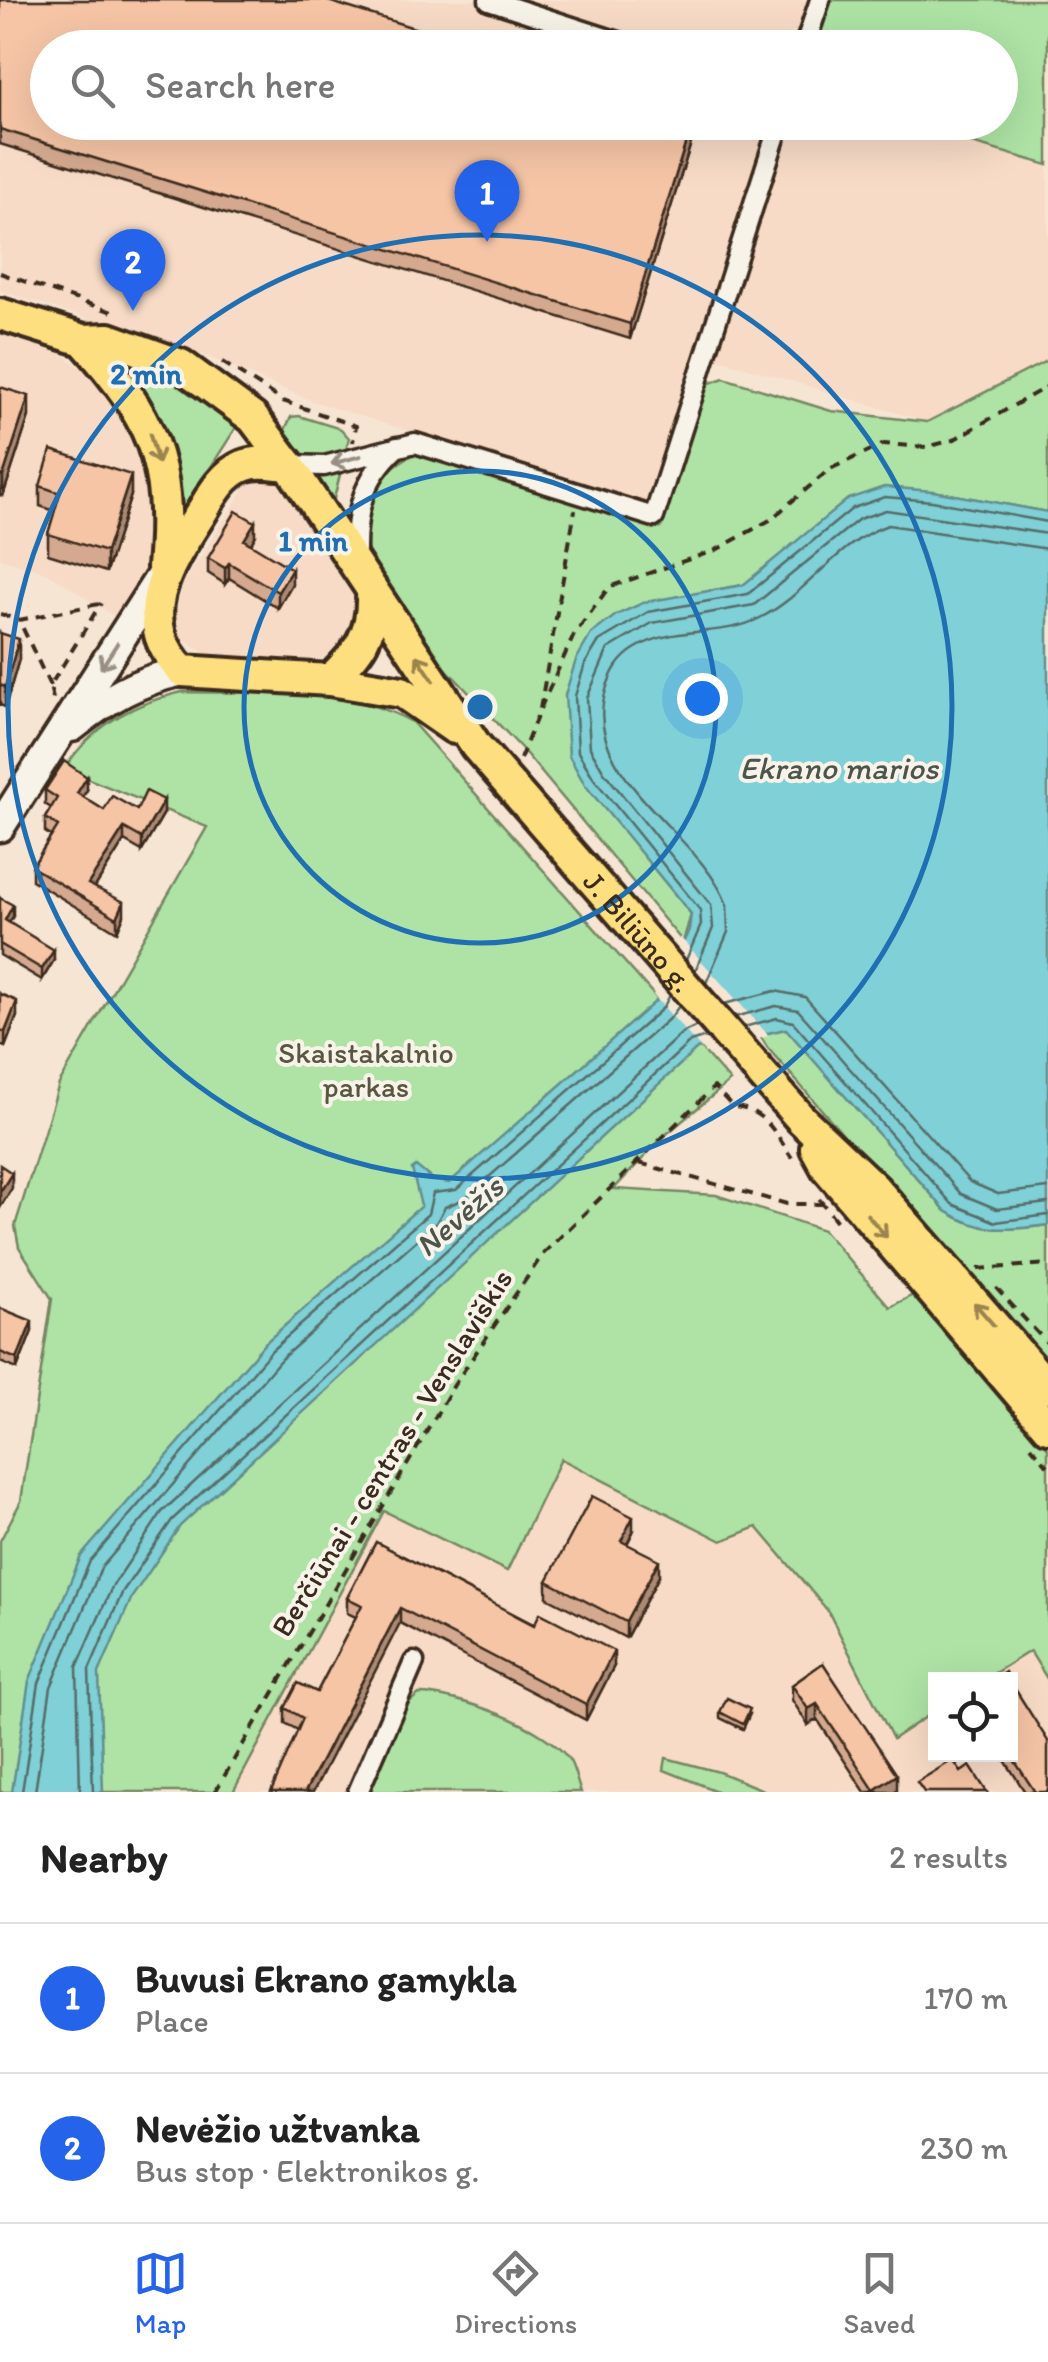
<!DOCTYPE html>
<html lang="en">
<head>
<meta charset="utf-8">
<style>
	:root { --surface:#fff; --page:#f2f2f2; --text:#222; --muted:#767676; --line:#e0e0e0; --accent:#2563eb }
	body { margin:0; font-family:Itim,sans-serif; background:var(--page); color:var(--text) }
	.controls { position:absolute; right:30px; bottom:30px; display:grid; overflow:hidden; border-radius:0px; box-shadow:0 10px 40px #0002 }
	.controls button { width:90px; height:90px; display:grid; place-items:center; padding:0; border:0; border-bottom:2px solid var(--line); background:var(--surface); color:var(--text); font:50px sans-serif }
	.you { position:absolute; left:702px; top:698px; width:35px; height:35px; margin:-25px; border:8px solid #fff; border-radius:50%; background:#1a73e8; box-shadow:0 0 0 15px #1a73e833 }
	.badge { display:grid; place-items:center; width:65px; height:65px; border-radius:50%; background:var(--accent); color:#fff; font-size:32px; font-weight:700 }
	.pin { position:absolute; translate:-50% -82px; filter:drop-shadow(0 2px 5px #0008) }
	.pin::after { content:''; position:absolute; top:52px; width:35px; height:30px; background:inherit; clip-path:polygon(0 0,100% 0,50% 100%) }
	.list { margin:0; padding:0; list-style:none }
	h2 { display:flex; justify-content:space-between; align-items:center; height:130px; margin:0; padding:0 40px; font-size:42px }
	h2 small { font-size:32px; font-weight:400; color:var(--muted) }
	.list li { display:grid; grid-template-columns:65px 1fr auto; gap:30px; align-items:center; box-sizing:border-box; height:150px; padding:0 40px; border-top:2px solid var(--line) }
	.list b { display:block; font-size:38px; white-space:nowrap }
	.list p { margin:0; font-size:32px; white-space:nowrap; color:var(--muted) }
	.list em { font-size:32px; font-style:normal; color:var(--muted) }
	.icon { flex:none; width:55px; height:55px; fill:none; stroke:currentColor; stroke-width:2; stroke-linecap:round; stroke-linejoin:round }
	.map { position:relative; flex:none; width:1048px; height:1792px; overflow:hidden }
	.search { position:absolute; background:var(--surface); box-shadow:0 10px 40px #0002; left:30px; right:30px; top:30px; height:110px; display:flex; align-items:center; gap:25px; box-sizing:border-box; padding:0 35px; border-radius:55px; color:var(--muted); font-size:38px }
	.sheet { height:430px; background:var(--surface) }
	nav { display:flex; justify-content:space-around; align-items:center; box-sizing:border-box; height:140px; border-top:2px solid var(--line); background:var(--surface); font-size:28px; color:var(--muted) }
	nav a { display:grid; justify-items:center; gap:5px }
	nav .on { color:var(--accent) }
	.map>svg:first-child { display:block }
</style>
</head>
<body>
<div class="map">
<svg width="1048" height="1792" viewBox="0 0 1048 1792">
	<rect width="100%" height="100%" fill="#f7e5d4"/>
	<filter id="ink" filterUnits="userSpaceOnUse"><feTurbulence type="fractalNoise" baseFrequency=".01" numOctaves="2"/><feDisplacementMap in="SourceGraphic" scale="20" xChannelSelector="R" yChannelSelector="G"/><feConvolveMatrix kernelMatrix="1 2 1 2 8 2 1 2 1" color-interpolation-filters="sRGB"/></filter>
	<g filter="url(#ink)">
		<!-- built -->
		<path fill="#f7dbc6" d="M0,0H820L804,47L48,48V122H902L1048,165V360L927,422L698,353L646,505L312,401L205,356L0,291Z
			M0,326L40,338L97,379L120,401L142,449L150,484L152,540L146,572L115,617L48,573L0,558Z
			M253,475L278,477L289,485L364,599L365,614L337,656L316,660L207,655L178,636L174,622L183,584Z
			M560,1459L722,1540L757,1527L828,1611L893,1739L935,1711L936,1754H1010V1680L985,1679L1030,1650L1048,1680V1792H768L719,1772V1792H581L570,1760L366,1792H233L384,1511Z"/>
		<!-- green -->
		<path fill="#aee3a5" stroke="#748662" stroke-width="2.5" d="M820,0H1048V165L902,123L1000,122V48H804Z
			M105,346L205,393L239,423L179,517C171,440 158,403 105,346Z
			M1048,360V512L933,491L848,499L762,574L743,585L709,591L586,785L691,914L683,942L522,749L436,658L370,559C356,515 373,472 415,454L661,528L707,384L724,378L831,411L927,422Z
			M299,416L341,429L349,438L332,507L282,436L291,417Z
			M182,692C253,694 350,686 412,722L730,1081L663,1137L614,1189L716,1195L823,1230L890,1307L915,1294L1048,1448V1680L1030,1651L985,1679L936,1680L935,1711L893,1739L828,1611L757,1527L722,1541L561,1459L507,1571L384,1511L233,1792H0V1541L21,1501L52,1299L19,1247L15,1226L59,1084L207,827L64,769C93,725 132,704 182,692Z
			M777,1028L787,1029L946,1211C982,1234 1008,1230 1048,1225V1369L767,1047L759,1034Z
			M419,1694C457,1694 549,1727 570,1761C575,1770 577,1783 581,1792H366L402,1708Z
			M666,1758L719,1772L768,1792H719L664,1770Z"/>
		<!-- water -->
		<path fill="#7fd0d7" stroke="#648e8d" stroke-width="2.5" d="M884,487L933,491L1048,512V1225C1008,1230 982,1234 946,1211L786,1029L697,1049L180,1526L132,1597L99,1673L103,1792H12L29,1681L81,1556L265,1343L421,1206L412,1169L416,1166L433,1180L449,1183L657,1000L689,930L691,914L585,785L569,756L565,695L576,660L591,634L616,615L645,602L743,585L848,499Z"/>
		<!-- pier -->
		<path fill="#f7e5d4" d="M680,937L769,1036L705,1053L653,995Z"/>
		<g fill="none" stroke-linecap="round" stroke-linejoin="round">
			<!-- shore -->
			<path stroke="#566c68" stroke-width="2.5" d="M686,960L701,925L700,910L594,779L578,752L575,696L585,664L599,641L648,612L748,594L853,508L885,497L932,501L1048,522
				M695,971L713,928L711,905L604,772L590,748L587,698L608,649L652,623L754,605L859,519L886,510L1048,534
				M706,983L728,932L727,905C701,833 579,777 606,690C611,672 619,658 636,648C674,625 722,638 760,618C808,594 837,542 888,525L1048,549
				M724,1004L775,991L805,997L970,1182L998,1194L1048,1188
				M735,1017L776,1006L798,1010L961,1194L997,1209L1048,1203
				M744,1027L777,1018L793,1022L952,1204L996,1222L1048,1215
				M22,1792L39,1683L90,1561L272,1350L428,1214L433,1193L456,1190L663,1008L670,995
				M35,1792L51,1687L101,1568L281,1359L436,1223L445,1207L464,1199L671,1017L679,1006
				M80,1792L77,1667L112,1587L162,1512L682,1033L697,1026
				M93,1792L89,1670L123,1591L172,1520L690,1042L706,1037"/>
			<!-- minor casing -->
			<g stroke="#3b2a1e" stroke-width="25">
				<path id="minor" d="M489,0L637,48
					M804,48L820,0
					M289,465L324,466L415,443L654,517L780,122
					M356,558C355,512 362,479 397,447
					M358,1792L414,1662"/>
			</g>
			<!-- secondary casing -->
			<g stroke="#3b2a1e" stroke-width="35">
				<path id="secondary" d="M72,727C108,698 137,681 182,671
					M0,827L162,574"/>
			</g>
			<!-- primary casing -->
			<g stroke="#3b2a1e" stroke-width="38">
				<g id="primary">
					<path d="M0,314L83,340L109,339L181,365L253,418L289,465"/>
					<path d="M83,340C151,416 173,462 163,567"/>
					<path id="s1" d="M372,592C374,634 359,652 330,680L182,671C133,619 166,568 198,518C210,499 221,475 243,466C258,460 274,464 289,465L476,746L801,1119L875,1189L1048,1387"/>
					<path d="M330,680L402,692L454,728"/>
					<path d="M816,1148L827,1168L1048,1427"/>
				</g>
			</g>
			<!-- path -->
			<path stroke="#3b2a1e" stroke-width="4" stroke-dasharray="10 8" stroke-linecap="butt" d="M0,273L118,314
				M222,362L283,401L356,426L353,442
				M0,614L19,620
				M50,686L19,620L99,604
				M53,699L50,686L101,603
				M540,709L574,635L609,587L716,550L770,520L830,469L884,444L927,447L953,440L1048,386
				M520,759L540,709L575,510
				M639,1163L787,1204H822
				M819,1199L838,1223
				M978,1269L1048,1264
				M996,1288L1048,1344
				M1031,1446L1048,1466
				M215,1792L454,1385L543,1254L714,1087L733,1107C765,1109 775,1133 792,1158"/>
			<!-- minor -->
			<use href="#minor" stroke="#f7f3e8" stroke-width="18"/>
			<!-- secondary -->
			<use href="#secondary" stroke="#f7f3e8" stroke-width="28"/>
			<!-- primary -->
			<use href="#primary" stroke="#fedf80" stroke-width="30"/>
		</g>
		<!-- wall -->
		<path fill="#d4a98f" stroke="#3b2a1e" stroke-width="2.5" d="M0,0L695,122V130L630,339L0,144Z
			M0,387L29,416L3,496L0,495Z
			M40,486L131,495L106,572L48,554V534L55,511L40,506Z
			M255,537L251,544L292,584L278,608L229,578L225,584L208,573V558Z
			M0,633L19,659L5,707L0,705Z
			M45,790H87L83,797L104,810H137L164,813L142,851L124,841L95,887L124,915L117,932L32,880V867L51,836L45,832V818L51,808L45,804Z
			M0,898L13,916L9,923L54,960L42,980L0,955Z
			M0,994L17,1016L5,1047L0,1045Z
			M0,1308L32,1331L17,1369L0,1362Z
			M633,1532L627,1544L659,1576L626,1638L547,1597V1581Z
			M376,1542L614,1666L586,1720L400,1623L298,1730L285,1723V1708L317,1692L356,1617L347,1613V1598Z
			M823,1663L897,1790L894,1792H865L817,1719L808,1725L792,1700V1685Z
			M720,1712L750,1714L743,1729L720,1718Z
			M1001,1754H1010L1048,1792H1025Z"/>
		<!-- shaded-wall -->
		<path fill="#ac8a74" stroke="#3b2a1e" stroke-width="2.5" d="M692,122H695V130L630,339V324Z
			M29,396V416L3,496V476Z
			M131,475V495L106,572V552Z
			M255,522V537L244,556V540Z
			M229,563V578L225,584V568Z
			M292,569V584L278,608V592Z
			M19,639V659L5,707V687Z
			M87,777V790L77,806V793Z
			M164,800V813L142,851V838Z
			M124,828V841L88,898V884Z
			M124,902V915L117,932V918Z
			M13,905V916L5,930V920Z
			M54,950V960L42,980V969Z
			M17,1001V1016L5,1047V1032Z
			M12,1173V1188L0,1208V1192Z
			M32,1321V1331L17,1369V1359Z
			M633,1517V1532L621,1556V1541Z
			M659,1560V1576L626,1638V1622Z
			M400,1608V1623L313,1792H305Z
			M614,1651V1666L586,1720V1705Z
			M817,1704V1719L808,1725V1709Z
			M897,1775V1790L894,1792H874V1790Z"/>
		<!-- building -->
		<path fill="#f6c5a6" stroke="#3b2a1e" stroke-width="2.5" d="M0,0H325L478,48H48V122H692L630,324L0,129Z
			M0,387L29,396L3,476L0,475Z
			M51,450L131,475L106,552L48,534L60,493L40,486Z
			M236,511L255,522L244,540L292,569L278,592L229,563L225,568L208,558Z
			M0,633L19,639L5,687L0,685Z
			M64,761L87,777L77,793L104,810L112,796L137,810L146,791L164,800L142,838L124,828L88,884L124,902L117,918L32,867L58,826L45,818L57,798L45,790Z
			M0,898L13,905L5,920L54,950L42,969L0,944Z
			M0,994L17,1001L5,1032L0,1030Z
			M0,1165L12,1173L0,1192Z
			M0,1308L32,1321L17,1359L0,1352Z
			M592,1496L633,1517L621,1541L659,1560L626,1622L547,1581Z
			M376,1542L534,1625L540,1613L614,1651L586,1705L400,1608L305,1792H271L303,1718L285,1708L298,1683L317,1692L362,1605L347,1598Z
			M823,1663L897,1775L874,1790L817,1704L808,1709L792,1685Z
			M1005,1672L1009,1680H993Z
			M1010,1681L1048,1741V1792H1035L1010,1754Z
			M727,1698L750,1709L743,1724L720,1712Z
			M953,1760L961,1772L970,1766L987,1792H924L917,1782Z"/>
		<!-- one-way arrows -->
		<defs><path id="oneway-shaft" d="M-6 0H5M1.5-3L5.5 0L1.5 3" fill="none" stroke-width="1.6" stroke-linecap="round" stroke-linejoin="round" transform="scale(2.5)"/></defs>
		<g stroke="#9c844f">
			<use href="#oneway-shaft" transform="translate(154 449) rotate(74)"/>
			<use href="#oneway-shaft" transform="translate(425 668) rotate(-124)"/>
			<use href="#oneway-shaft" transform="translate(877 1226) rotate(49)"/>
			<use href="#oneway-shaft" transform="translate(984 1314) rotate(-131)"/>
		</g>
		<g stroke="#998e83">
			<use href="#oneway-shaft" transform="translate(346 460) rotate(165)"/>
			<use href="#oneway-shaft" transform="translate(109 656) rotate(123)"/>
		</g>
	</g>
	<!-- distance rings -->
	<g fill="none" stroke="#1f6fb2" stroke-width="5">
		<circle cx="480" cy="707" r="236"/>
		<circle cx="480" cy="707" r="472"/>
	</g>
	<g text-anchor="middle" stroke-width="8" stroke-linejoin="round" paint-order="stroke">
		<!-- street labels -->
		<g font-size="30" fill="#3b2a1e" stroke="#f7f3e8">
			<text dy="10" stroke="none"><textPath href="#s1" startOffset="1120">J. Biliūno g.</textPath></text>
			<text transform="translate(392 1453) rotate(-58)" y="10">Berčiūnai - centras - Venslaviškis</text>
		</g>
		<!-- park labels -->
		<g font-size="30" fill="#585840" stroke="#f7f3e8">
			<text x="366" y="1063">Skaistakalnio<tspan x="366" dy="34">parkas</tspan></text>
		</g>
		<!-- water labels -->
		<g font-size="32" font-style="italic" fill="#4c544c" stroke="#f7f3e8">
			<text x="839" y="779">Ekrano marios</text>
			<text transform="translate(459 1216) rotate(-41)" y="11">Nevėžis</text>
		</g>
	</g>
	<circle cx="480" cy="707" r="15" fill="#1f6fb2" stroke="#f7f3e8" stroke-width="5"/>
	<g font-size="30" text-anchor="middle" font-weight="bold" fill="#1f6fb2" stroke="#f7f3e8" stroke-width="8" stroke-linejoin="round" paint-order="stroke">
		<text x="146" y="384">2 min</text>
		<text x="313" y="551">1 min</text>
	</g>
</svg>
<div class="controls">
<button><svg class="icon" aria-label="locate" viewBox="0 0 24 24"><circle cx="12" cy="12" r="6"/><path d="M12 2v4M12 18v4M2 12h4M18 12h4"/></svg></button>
</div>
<div class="you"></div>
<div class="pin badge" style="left:487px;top:242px">1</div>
<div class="pin badge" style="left:133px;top:311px">2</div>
<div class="search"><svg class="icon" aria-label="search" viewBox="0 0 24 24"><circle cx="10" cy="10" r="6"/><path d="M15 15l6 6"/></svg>Search here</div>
</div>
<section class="sheet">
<h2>Nearby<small>2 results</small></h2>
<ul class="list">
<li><span class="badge">1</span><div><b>Buvusi Ekrano gamykla</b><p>Place</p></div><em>170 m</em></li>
<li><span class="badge">2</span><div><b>Nevėžio užtvanka</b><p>Bus stop · Elektronikos g.</p></div><em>230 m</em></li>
</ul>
</section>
<nav>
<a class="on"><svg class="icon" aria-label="map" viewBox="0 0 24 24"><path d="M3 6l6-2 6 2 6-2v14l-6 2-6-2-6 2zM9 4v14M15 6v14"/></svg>Map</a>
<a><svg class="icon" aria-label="directions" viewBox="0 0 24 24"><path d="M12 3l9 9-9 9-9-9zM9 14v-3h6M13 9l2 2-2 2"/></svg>Directions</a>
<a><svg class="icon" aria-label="saved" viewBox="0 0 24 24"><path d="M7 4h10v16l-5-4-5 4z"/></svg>Saved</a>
</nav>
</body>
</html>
